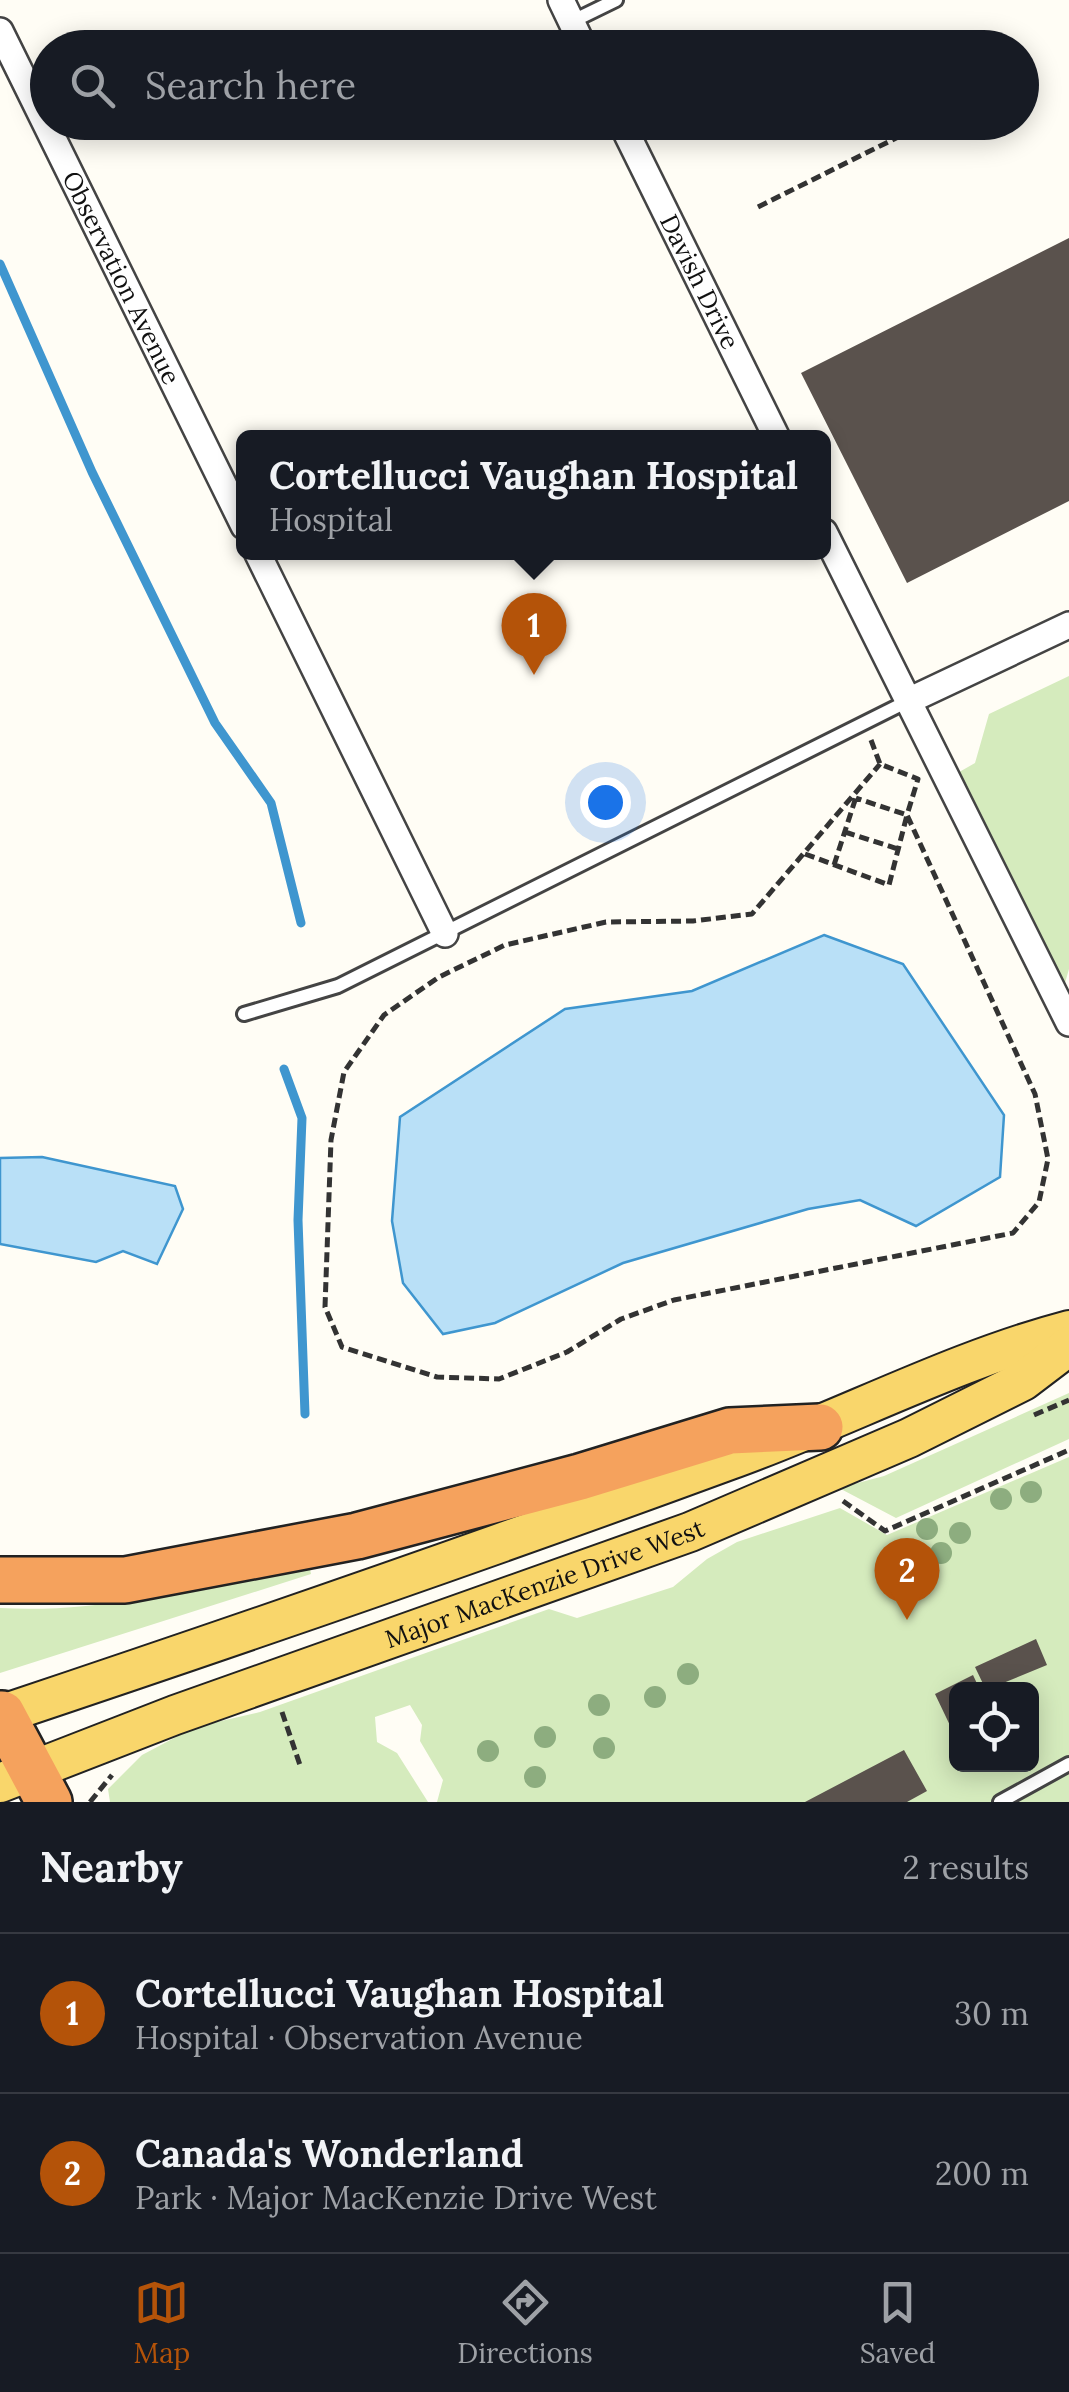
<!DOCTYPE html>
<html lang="en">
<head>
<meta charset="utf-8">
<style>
	:root { --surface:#171b24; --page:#20242c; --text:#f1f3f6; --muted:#9ea1a6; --line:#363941; --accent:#b45309 }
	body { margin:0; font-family:Lora,serif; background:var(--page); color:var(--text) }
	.controls { position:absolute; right:30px; bottom:30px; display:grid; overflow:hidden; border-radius:15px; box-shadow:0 5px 25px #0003 }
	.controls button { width:90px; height:90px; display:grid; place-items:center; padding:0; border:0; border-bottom:2px solid var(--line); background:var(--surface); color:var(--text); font:50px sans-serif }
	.you { position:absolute; left:605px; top:802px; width:35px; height:35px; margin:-25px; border:8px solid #fff; border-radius:50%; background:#1a73e8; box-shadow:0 0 0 15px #1a73e833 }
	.badge { display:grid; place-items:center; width:65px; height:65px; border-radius:50%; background:var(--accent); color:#fff; font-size:32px; font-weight:700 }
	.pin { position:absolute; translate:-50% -82px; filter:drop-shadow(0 2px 5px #0008) }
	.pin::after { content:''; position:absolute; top:52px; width:35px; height:30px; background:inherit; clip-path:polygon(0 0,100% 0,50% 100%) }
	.popup { position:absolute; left:236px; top:430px; width:595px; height:130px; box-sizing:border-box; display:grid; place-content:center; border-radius:15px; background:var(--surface); filter:drop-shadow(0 2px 8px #0005); font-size:32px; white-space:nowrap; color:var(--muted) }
	.popup b { font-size:38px; color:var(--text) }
	.popup::after { content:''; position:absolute; left:50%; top:100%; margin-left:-20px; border:20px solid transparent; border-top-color:var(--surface) }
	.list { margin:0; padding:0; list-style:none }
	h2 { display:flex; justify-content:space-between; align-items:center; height:130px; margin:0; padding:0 40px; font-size:42px }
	h2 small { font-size:32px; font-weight:400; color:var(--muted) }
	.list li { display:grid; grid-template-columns:65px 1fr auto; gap:30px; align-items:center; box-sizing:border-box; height:160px; padding:0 40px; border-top:2px solid var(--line) }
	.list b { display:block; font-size:38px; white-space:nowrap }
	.list p { margin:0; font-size:32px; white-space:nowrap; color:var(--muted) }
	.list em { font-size:32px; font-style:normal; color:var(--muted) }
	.icon { flex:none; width:55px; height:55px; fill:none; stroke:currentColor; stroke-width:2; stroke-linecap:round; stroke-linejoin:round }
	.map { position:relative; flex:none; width:1069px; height:1802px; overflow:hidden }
	.search { position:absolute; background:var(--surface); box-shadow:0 5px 25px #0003; left:30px; right:30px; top:30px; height:110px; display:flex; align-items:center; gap:25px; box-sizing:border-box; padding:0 35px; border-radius:55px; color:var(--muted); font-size:38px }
	.sheet { height:450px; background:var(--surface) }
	nav { display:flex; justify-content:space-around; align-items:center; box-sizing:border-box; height:140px; border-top:2px solid var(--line); background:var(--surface); font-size:28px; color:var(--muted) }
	nav a { display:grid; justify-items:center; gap:5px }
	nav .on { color:var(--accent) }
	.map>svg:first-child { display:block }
</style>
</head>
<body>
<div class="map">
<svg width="1069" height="1802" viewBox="0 0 1069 1802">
	<rect width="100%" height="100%" fill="#fffdf5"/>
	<!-- green -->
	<path fill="#d5ebbd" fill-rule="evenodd" d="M1069,676V969L1063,990L954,775L975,763L989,714Z
		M1069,1393V1439L896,1518L839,1488L884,1476Z
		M1069,1457V1802H437L443,1780L420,1741L422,1725L410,1705L375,1717L377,1742L397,1753L428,1802H110L108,1789L142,1755L195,1727L260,1712L549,1609L577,1618L673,1587L707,1559L737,1542L840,1508L887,1535ZM956,1690H1032V1764H956Z
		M309,1564L311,1574L0,1673V1608C104,1614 207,1585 309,1564Z"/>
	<!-- water -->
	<path fill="#b9e0f7" stroke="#3f96cf" stroke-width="2.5" d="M824,935L903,964L1004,1115L1000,1177L916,1226L860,1200L808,1209L623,1263L495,1323L443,1334L403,1283L392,1221L400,1117L565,1009L692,991Z
		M42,1157L175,1186L183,1209L157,1264L123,1251L96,1262L0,1244V1158Z"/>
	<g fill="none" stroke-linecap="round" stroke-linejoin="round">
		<!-- stream -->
		<path stroke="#3f96cf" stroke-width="9" d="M0,264L92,472L215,723L271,803L301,923
			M284,1069L302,1118L298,1220L305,1414"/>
	</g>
	<!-- building -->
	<path fill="#5a524d" d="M1069,238V501L907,583L801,373Z
		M1036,1639L1047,1665L986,1690L975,1667Z
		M973,1675L980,1690H956V1738L935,1694Z
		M904,1750L927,1791L907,1802H805Z"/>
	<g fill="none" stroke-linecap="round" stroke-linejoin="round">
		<!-- service casing -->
		<g stroke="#444" stroke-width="18">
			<path id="service" d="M571,22L616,0
				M244,1014L338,986L908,701
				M1000,1802L1069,1764"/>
		</g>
		<!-- minor casing -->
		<g stroke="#444" stroke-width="30">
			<g id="minor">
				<path d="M561,0L584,48"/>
				<path id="s1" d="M0,31L244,526"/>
				<path id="s2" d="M621,122L777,438"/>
				<path d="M824,532L1069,1023"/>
				<path d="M257,552L445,934"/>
				<path d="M908,701L1069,625"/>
			</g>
		</g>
		<!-- primary casing -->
		<g stroke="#222" stroke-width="42">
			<g id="primary">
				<path d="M0,1715C245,1633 488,1549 730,1460C844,1419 952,1361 1069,1330"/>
				<path id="s3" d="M0,1783L175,1715L690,1532L909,1438L1023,1381L1069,1346"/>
			</g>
		</g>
		<!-- motorway casing -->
		<g stroke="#222" stroke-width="50">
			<path id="motorway" d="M0,1580H125L357,1536L580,1477L730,1431L820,1427
				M2,1714L49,1802"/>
		</g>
		<!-- path -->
		<path stroke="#333" stroke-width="5" stroke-dasharray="10 5" stroke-linecap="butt" d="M860,48L889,33
			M758,207L928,122
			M871,740L880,764L918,779L907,815L1035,1094L1048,1159L1039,1202L1013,1233L674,1300L621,1319L567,1352L499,1379L437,1377L342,1347L325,1307L331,1140L344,1072L384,1015L439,977L505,945L606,922L693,921L752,914L880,764
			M845,832L898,849
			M805,854L889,885L907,815L856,798
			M834,865L856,797
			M1034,1415L1069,1400
			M843,1501L885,1531L1069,1450
			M282,1712L301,1768
			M90,1802L112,1775"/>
		<!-- service -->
		<use href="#service" stroke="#fff" stroke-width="12"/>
		<!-- minor -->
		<use href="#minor" stroke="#fff" stroke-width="25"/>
		<!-- primary -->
		<use href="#primary" stroke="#f9d66b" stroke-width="38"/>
		<!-- motorway -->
		<use href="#motorway" stroke="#f5a25d" stroke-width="45"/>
	</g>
	<!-- trees -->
	<g fill="#8dad7f">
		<circle cx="1031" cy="1492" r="11"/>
		<circle cx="1001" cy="1499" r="11"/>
		<circle cx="927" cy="1529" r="11"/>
		<circle cx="960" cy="1533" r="11"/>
		<circle cx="941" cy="1553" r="11"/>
		<circle cx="887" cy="1572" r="11"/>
		<circle cx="688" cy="1674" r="11"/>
		<circle cx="655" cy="1697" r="11"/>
		<circle cx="599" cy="1705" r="11"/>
		<circle cx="545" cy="1737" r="11"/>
		<circle cx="604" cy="1748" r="11"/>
		<circle cx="488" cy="1751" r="11"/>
		<circle cx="535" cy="1777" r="11"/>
	</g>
	<g text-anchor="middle" stroke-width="10" stroke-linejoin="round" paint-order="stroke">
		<!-- street labels -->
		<g font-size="25" fill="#111" stroke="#fff">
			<text dy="9" stroke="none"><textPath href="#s1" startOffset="275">Observation Avenue</textPath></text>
			<text dy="9" stroke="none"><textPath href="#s2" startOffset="178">Davish Drive</textPath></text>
			<text dy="9" stroke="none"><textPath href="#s3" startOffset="580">Major MacKenzie Drive West</textPath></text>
		</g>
	</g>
</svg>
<div class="controls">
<button><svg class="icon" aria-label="locate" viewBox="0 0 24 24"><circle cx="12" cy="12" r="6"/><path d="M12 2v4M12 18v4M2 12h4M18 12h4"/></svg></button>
</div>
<div class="you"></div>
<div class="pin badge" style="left:534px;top:675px">1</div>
<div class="popup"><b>Cortellucci Vaughan Hospital</b>Hospital</div>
<div class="pin badge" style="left:907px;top:1620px">2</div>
<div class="search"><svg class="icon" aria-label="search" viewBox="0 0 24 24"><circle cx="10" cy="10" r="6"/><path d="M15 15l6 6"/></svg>Search here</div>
</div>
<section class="sheet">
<h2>Nearby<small>2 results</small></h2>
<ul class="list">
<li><span class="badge">1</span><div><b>Cortellucci Vaughan Hospital</b><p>Hospital · Observation Avenue</p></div><em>30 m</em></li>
<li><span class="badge">2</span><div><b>Canada's Wonderland</b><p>Park · Major MacKenzie Drive West</p></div><em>200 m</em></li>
</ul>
</section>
<nav>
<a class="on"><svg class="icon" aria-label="map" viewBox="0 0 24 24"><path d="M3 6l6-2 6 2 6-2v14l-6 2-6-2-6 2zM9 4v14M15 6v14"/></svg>Map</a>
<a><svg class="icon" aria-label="directions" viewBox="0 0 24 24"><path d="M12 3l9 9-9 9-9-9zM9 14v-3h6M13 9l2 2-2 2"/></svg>Directions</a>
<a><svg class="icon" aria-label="saved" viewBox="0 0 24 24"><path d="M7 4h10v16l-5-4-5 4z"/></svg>Saved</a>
</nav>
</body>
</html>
